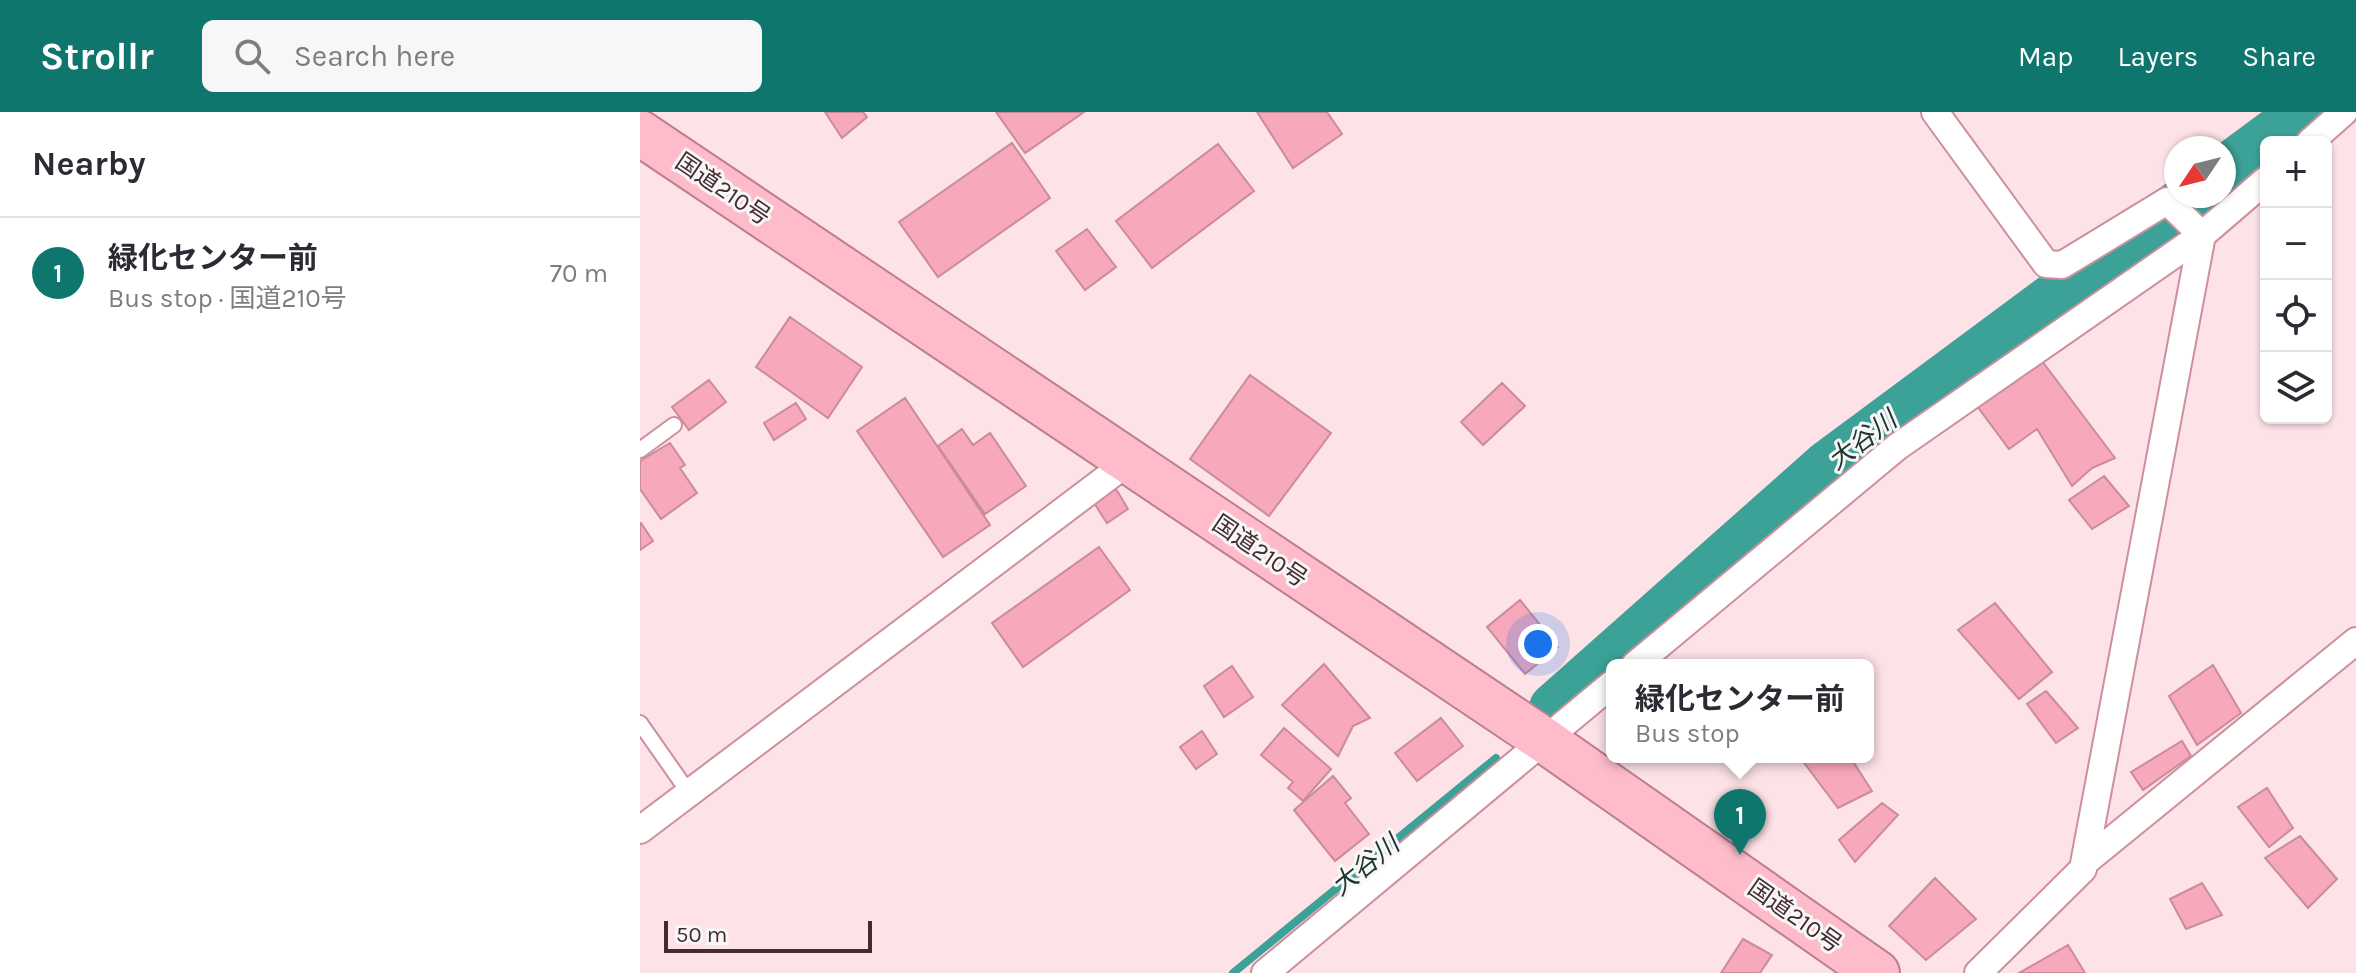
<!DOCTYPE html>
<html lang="en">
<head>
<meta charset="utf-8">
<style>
	:root { --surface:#fff; --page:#f7f7f7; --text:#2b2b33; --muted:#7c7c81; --line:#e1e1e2; --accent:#0f766e }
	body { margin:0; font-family:Karla,"Noto Sans JP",sans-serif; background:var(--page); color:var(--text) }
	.controls { position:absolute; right:24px; top:24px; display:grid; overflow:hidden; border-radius:12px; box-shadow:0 2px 6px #0004 }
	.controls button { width:72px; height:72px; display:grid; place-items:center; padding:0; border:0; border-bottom:2px solid var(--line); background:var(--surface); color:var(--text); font:40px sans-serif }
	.compass { position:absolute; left:1524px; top:24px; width:72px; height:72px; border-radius:50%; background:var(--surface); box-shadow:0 2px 6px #0004; rotate:235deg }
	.scale { position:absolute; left:24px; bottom:20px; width:208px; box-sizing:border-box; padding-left:8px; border:4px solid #452b31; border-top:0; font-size:22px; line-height:28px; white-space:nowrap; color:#452b31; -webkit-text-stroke:6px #f7f7f7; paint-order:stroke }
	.you { position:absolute; left:898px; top:532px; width:28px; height:28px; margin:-20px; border:6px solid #fff; border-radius:50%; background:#1a73e8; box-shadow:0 0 0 12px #1a73e833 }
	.badge { display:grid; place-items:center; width:52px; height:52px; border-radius:50%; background:var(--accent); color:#fff; font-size:26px; font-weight:700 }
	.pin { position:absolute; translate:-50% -66px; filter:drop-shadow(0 2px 4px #0008) }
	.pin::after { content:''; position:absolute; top:42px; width:28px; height:24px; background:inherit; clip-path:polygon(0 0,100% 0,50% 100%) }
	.popup { position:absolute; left:966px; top:547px; width:268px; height:104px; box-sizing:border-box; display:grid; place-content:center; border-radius:12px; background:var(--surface); filter:drop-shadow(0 2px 6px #0005); font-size:26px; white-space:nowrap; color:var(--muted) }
	.popup b { font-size:30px; color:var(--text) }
	.popup::after { content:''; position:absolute; left:50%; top:100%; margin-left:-16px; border:16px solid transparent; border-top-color:var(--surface) }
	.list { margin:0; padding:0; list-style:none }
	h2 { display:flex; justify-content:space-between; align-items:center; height:104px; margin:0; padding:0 32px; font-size:34px }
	h2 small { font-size:26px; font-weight:400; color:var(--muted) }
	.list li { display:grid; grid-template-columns:52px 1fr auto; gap:24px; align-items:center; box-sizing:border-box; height:112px; padding:0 32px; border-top:2px solid var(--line) }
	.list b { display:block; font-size:30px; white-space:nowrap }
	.list p { margin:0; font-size:26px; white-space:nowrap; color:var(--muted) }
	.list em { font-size:26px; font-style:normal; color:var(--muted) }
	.icon { flex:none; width:44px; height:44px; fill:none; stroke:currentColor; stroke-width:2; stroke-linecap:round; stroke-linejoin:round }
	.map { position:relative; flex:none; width:1716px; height:861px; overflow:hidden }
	header { display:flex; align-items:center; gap:48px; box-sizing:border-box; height:112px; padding:0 40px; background:var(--accent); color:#fff }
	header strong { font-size:38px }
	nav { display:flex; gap:44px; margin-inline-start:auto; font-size:28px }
	.search { width:560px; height:72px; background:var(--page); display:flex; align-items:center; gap:20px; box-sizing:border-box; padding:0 28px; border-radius:12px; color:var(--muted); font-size:30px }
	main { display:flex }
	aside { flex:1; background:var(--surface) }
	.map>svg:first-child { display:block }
</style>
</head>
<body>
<header>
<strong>Strollr</strong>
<div class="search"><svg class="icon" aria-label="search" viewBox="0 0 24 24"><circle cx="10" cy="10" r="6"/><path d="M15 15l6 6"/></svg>Search here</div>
<nav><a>Map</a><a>Layers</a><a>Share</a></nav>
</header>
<main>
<aside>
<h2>Nearby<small></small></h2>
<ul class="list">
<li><span class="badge">1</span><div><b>緑化センター前</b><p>Bus stop · 国道210号</p></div><em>70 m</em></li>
</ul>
</aside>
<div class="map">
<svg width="1716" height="861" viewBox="0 0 1716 861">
	<rect width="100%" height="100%" fill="#fde2e7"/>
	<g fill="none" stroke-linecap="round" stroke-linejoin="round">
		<!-- stream -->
		<path stroke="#3ca297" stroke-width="8" d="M593,861L856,646"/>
		<!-- river -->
		<path stroke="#3ca297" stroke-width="50" d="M1584,59L1664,0
			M914,596L1188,353L1551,84"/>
	</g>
	<!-- building -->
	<path fill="#f7a8ba" stroke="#ca8c9a" stroke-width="2" d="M185,0H223L227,5L202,26Z
		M356,0H444L385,41Z
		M617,0H687L702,22L653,56Z
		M372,31L410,86L298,165L259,110Z
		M578,32L614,79L512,156L476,109Z
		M447,117L476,155L445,178L416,139Z
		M150,205L222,255L188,306L116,255Z
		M1402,249L1475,346L1452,356L1432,374L1397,317L1369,337L1334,290Z
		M610,263L691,321L629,404L550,347Z
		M69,268L86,290L49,318L32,295Z
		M862,271L885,294L843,333L821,310Z
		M265,286L350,413L303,445L217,319Z
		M156,291L166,307L134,328L124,311Z
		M322,317L333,333L350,321L386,374L345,402L298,334Z
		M30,331L45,353L40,356L57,381L21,407L0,377V349Z
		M1464,364L1489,394L1452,417L1429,388Z
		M476,377L488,397L467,411L454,391Z
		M1,411L13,429L0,438V412Z
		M459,435L490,478L383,555L352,511Z
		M880,488L918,535L885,562L847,515Z
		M1355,491L1412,560L1379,587L1318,518Z
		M684,552L730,606L713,614L698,644L642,593Z
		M1573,553L1601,601L1557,633L1529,584Z
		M592,554L613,585L584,605L564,574Z
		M1406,579L1438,616L1416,631L1387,592Z
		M801,606L823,634L777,669L755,641Z
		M644,616L691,657L663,689L648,676L653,670L621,643Z
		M562,619L577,642L556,657L540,635Z
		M1542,629L1551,644L1503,678L1491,660Z
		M1166,645H1210L1232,679L1198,696L1162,648Z
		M693,664L711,686L705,691L729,722L695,749L654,698Z
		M1627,676L1653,716L1629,735L1598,695Z
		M1242,691L1258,703L1215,750L1199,728Z
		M1660,724L1697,767L1668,796L1625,746Z
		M1295,766L1336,807L1286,848L1249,814Z
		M1562,771L1582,803L1546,817L1530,787Z
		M1103,827L1132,843L1120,861H1081Z
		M1428,833L1445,861H1379Z"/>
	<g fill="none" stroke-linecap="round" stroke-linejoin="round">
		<!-- service casing -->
		<g stroke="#cd8f9d" stroke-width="18">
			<path id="service" d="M0,338L34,313
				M0,611L49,681"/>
		</g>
		<!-- minor casing -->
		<g stroke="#cd8f9d" stroke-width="30">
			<path id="minor" d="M1295,0L1406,152L1422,153L1527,89L1562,123
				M1670,30L1704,0
				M995,553L1257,335L1562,123L1626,68
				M0,718L488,350
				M1445,750L1716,529
				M625,861L972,572
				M1338,861L1443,757L1562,123"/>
		</g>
		<!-- trunk casing -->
		<g stroke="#bd7e8d" stroke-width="48">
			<path id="trunk" d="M0,21L904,628L1237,861"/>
		</g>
		<!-- service -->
		<use href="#service" stroke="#fff" stroke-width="14"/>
		<!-- minor -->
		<use href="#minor" stroke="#fff" stroke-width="26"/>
		<!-- trunk -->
		<use href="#trunk" stroke="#febccb" stroke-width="44"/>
	</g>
	<g text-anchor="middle" stroke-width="6" stroke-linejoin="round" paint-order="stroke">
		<!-- street labels -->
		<g font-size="24" fill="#452b31" stroke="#f7f7f7">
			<text transform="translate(83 77) rotate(34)" y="8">国道210号</text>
			<text transform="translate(620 439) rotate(34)" y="8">国道210号</text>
			<text transform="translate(1155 804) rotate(35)" y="8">国道210号</text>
		</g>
		<!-- water labels -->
		<g font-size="26" font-style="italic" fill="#1d3431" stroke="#f7f7f7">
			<text transform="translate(1222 328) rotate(-37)" y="9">大谷川</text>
			<text transform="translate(725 753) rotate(-39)" y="9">大谷川</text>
		</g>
	</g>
</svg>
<div class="controls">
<button>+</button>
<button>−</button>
<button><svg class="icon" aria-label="locate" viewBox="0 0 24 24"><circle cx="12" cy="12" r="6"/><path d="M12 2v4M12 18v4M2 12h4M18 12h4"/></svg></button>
<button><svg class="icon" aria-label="layers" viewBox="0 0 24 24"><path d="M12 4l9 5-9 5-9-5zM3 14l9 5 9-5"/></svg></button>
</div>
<svg class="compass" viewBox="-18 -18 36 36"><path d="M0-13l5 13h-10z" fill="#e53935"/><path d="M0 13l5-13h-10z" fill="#7c7c81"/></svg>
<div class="scale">50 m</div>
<div class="you"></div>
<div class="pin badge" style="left:1100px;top:743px">1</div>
<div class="popup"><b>緑化センター前</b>Bus stop</div>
</div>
</main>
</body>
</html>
